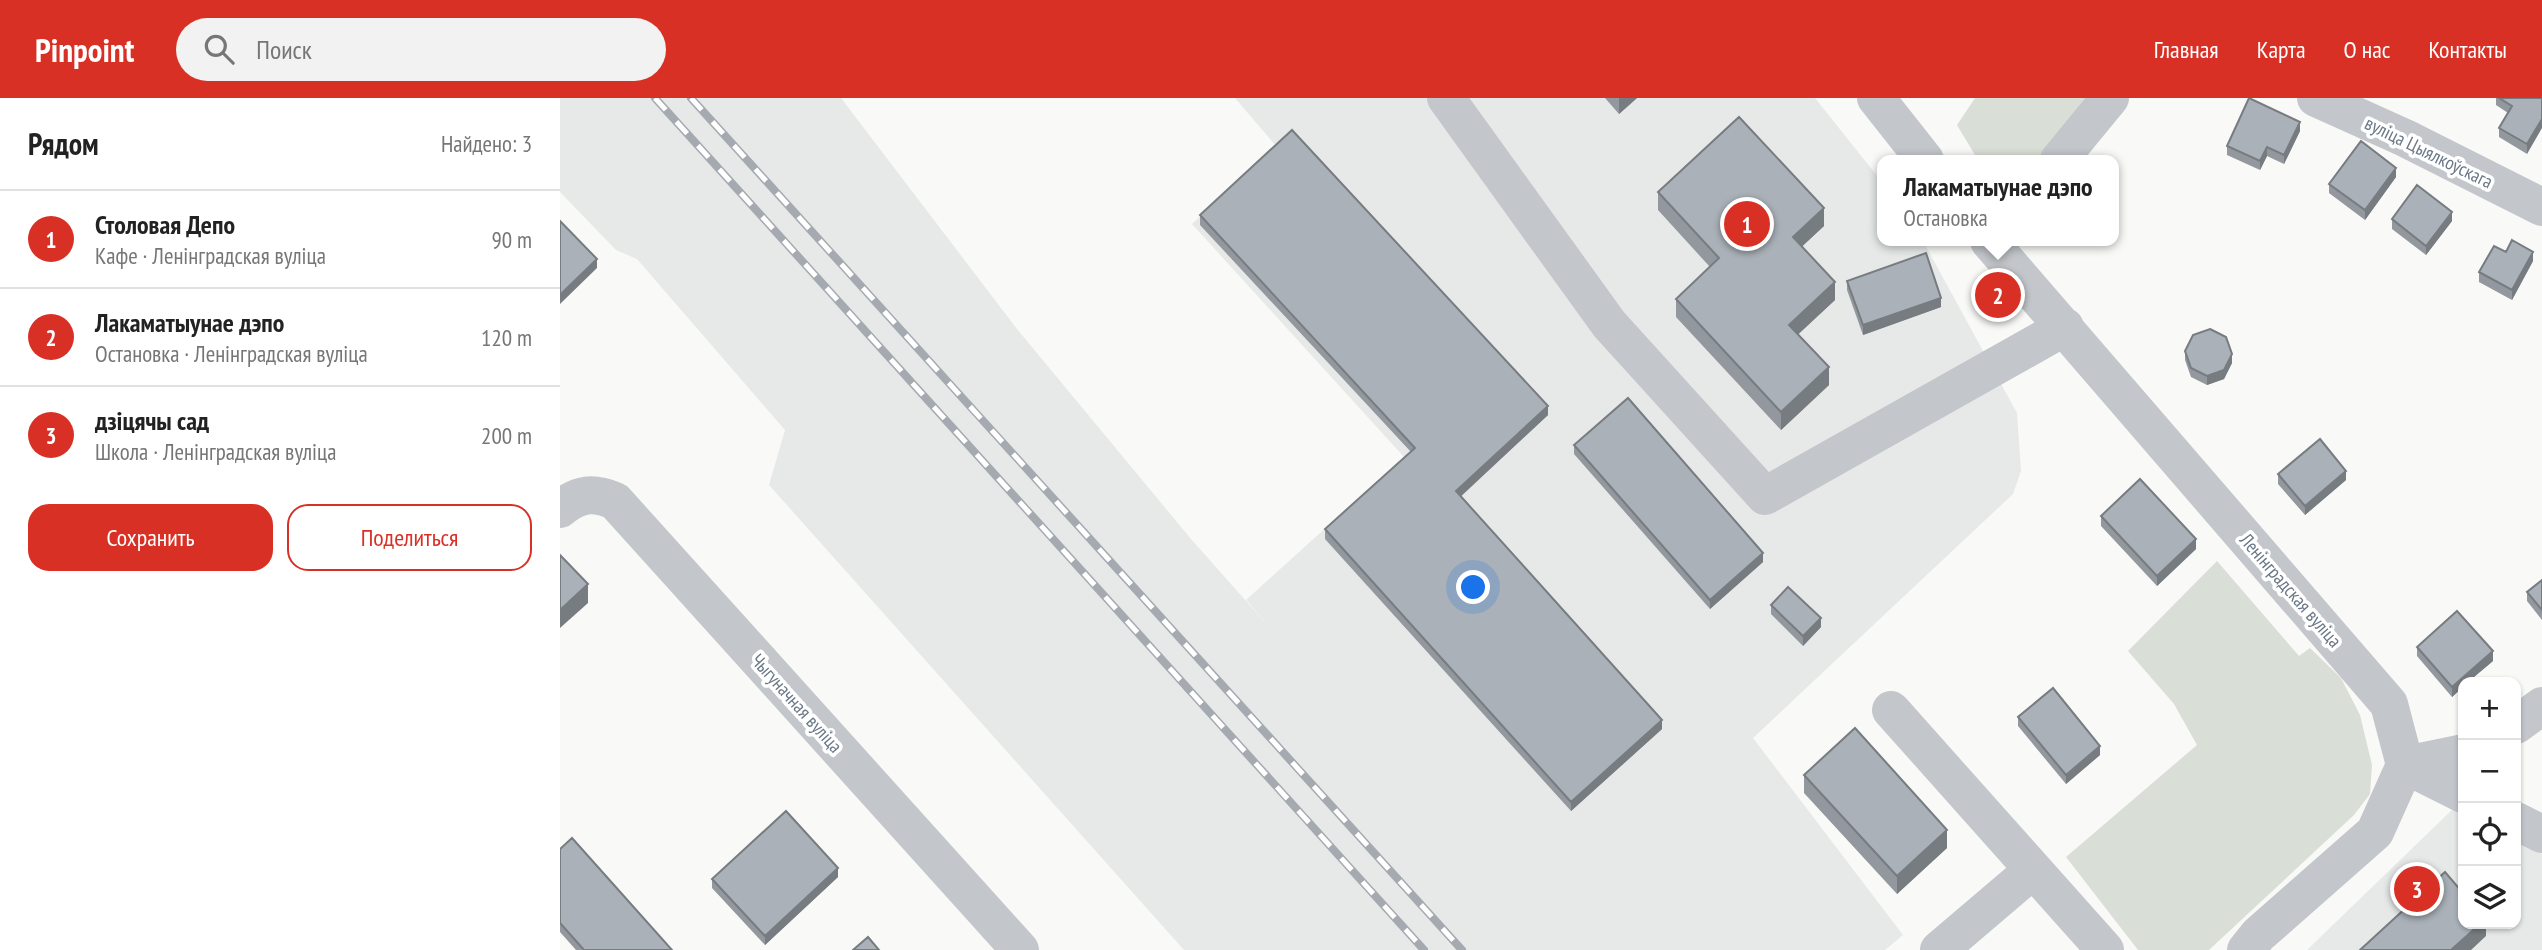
<!DOCTYPE html>
<html lang="ru">
<head>
<meta charset="utf-8">
<style>
	:root { --surface:#fff; --page:#f2f2f2; --text:#222; --muted:#767676; --line:#e0e0e0; --accent:#d93025 }
	body { margin:0; font-family:"PT Sans Narrow",sans-serif; background:var(--page); color:var(--text) }
	.controls { position:absolute; right:21px; bottom:21px; display:grid; overflow:hidden; border-radius:14px; box-shadow:0 2px 5px #0004 }
	.controls button { width:63px; height:63px; display:grid; place-items:center; padding:0; border:0; border-bottom:2px solid var(--line); background:var(--surface); color:var(--text); font:35px sans-serif }
	.you { position:absolute; left:914px; top:490px; width:24px; height:24px; margin:-18px; border:5px solid #fff; border-radius:50%; background:#1a73e8; box-shadow:0 0 0 10px #1a73e833 }
	.badge { display:grid; place-items:center; width:46px; height:46px; border-radius:50%; background:var(--accent); color:#fff; font-size:23px; font-weight:700 }
	.pin { position:absolute; translate:-50% -50%; border:4px solid #fff; box-shadow:0 2px 7px #0006 }
	.popup { position:absolute; left:1317px; top:57px; width:242px; height:91px; box-sizing:border-box; display:grid; place-content:center; border-radius:14px; background:var(--surface); filter:drop-shadow(0 2px 5px #0005); font-size:23px; white-space:nowrap; color:var(--muted) }
	.popup b { font-size:26px; color:var(--text) }
	.popup::after { content:''; position:absolute; left:50%; top:100%; margin-left:-14px; border:14px solid transparent; border-top-color:var(--surface) }
	.list { margin:0; padding:0; list-style:none }
	h2 { display:flex; justify-content:space-between; align-items:center; height:91px; margin:0; padding:0 28px; font-size:30px }
	h2 small { font-size:23px; font-weight:400; color:var(--muted) }
	.list li { display:grid; grid-template-columns:46px 1fr auto; gap:21px; align-items:center; box-sizing:border-box; height:98px; padding:0 28px; border-top:2px solid var(--line) }
	.list b { display:block; font-size:26px; white-space:nowrap }
	.list p { margin:0; font-size:23px; white-space:nowrap; color:var(--muted) }
	.list em { font-size:23px; font-style:normal; color:var(--muted) }
	.actions { display:flex; gap:14px; padding:21px 28px }
	.actions a { flex:1; padding:16px 0; border:2px solid var(--accent); border-radius:21px; text-align:center; font-size:24px; color:var(--accent) }
	.actions .main { background:var(--accent); color:#fff }
	.icon { flex:none; width:38px; height:38px; fill:none; stroke:currentColor; stroke-width:2; stroke-linecap:round; stroke-linejoin:round }
	.map { position:relative; flex:none; width:1982px; height:852px; overflow:hidden }
	header { display:flex; align-items:center; gap:42px; box-sizing:border-box; height:98px; padding:0 35px; background:var(--accent); color:#fff }
	header strong { font-size:33px }
	nav { display:flex; gap:38px; margin-inline-start:auto; font-size:24px }
	.search { width:490px; height:63px; background:var(--page); display:flex; align-items:center; gap:18px; box-sizing:border-box; padding:0 24px; border-radius:38px; color:var(--muted); font-size:26px }
	main { display:flex }
	aside { flex:1; background:var(--surface) }
	.map>svg:first-child { display:block }
</style>
</head>
<body>
<header>
<strong>Pinpoint</strong>
<div class="search"><svg class="icon" aria-label="search" viewBox="0 0 24 24"><circle cx="10" cy="10" r="6"/><path d="M15 15l6 6"/></svg>Поиск</div>
<nav><a>Главная</a><a>Карта</a><a>О нас</a><a>Контакты</a></nav>
</header>
<main>
<aside>
<h2>Рядом<small>Найдено: 3</small></h2>
<ul class="list">
<li><span class="badge">1</span><div><b>Столовая Депо</b><p>Кафе · Ленінградская вуліца</p></div><em>90 m</em></li>
<li><span class="badge">2</span><div><b>Лакаматыунае дэпо</b><p>Остановка · Ленінградская вуліца</p></div><em>120 m</em></li>
<li><span class="badge">3</span><div><b>дзіцячы сад</b><p>Школа · Ленінградская вуліца</p></div><em>200 m</em></li>
</ul>
<div class="actions"><a class="main">Сохранить</a><a>Поделиться</a></div>
</aside>
<div class="map">
<svg width="1982" height="852" viewBox="0 0 1982 852">
	<rect width="100%" height="100%" fill="#f9f9f7"/>
	<!-- built -->
	<path fill="#e7e8e8" d="M0,0H281L457,231L631,441L710,530L686,502L844,359L632,126L716,48L675,0H1255L1322,84V143H1363L1457,315L1461,373L1453,396L1193,640L1343,837L1325,852H624L209,387L225,332L77,161L56,152L0,94Z
		M1896,708L1903,712V826H1956V742L1982,756V852H1747Z"/>
	<!-- green -->
	<path fill="#d9ded6" d="M1415,0H1529L1484,62H1418L1397,27Z
		M1657,463L1739,558L1750,550L1781,580L1800,617L1812,667L1810,696L1794,717L1649,852H1578L1506,759L1637,647L1614,606L1568,553Z"/>
	<g fill="none" stroke-linecap="round" stroke-linejoin="round">
		<!-- minor -->
		<path stroke="#c3c6ca" stroke-width="38" d="M886,0L1049,226L1205,398L1505,229
			M1316,0L1365,62
			M1756,0L1845,40L1982,109
			M1499,62L1550,0
			M1429,143L1829,606L1845,667L1815,734L1698,837L1686,852
			M0,411C19,395 33,394 55,403L460,852
			M1331,612L1545,852
			M1956,627L1982,608
			M1845,667L1903,696
			M1845,667L1903,655
			M1956,723L1982,736
			M1379,852L1473,772"/>
		<!-- rail casing -->
		<g stroke="#a4aab0" stroke-width="8">
			<path id="rail" d="M95,0L864,852
				M131,0L902,852"/>
		</g>
		<!-- rail -->
		<use href="#rail" stroke="#fff" stroke-width="5" stroke-dasharray="16" stroke-linecap="butt"/>
	</g>
	<!-- wall -->
	<path fill="#92989e" d="M1045,0H1077L1059,16Z
		M1936,0H1982L1967,56L1939,39V30L1948,15L1936,7Z
		M1740,33L1724,66L1707,58L1700,72L1667,57V48Z
		M1836,79L1805,122L1769,95V86Z
		M1098,94L1264,128L1242,148L1275,202L1238,236L1269,287L1221,332L1116,219V201L1150,169L1098,112Z
		M640,117L988,317L900,398L1102,631L1011,713L765,441V431L851,354L640,127Z
		M1832,121L1892,123L1866,157L1832,131Z
		M1946,154L1973,163L1952,202L1919,184V174Z
		M1287,183L1381,209L1303,237L1287,192Z
		M1625,253L1672,265L1664,281L1647,287L1631,279L1625,262Z
		M1014,347L1203,464L1150,511L1014,356Z
		M1718,376L1786,382L1745,417L1718,386Z
		M1541,418L1636,451L1597,488L1541,428Z
		M1982,482V522L1967,503V494Z
		M1211,507L1261,529L1243,548L1211,516Z
		M1857,549L1933,563L1908,584H1903V589L1892,599L1857,558Z
		M1458,619L1540,657L1506,686L1458,628Z
		M1244,677L1387,750L1337,796L1244,695Z
		M0,751L112,852H16L0,834Z
		M278,779L205,847L152,790V781Z"/>
	<!-- shaded-wall -->
	<path fill="#777c81" d="M1059,0H1077L1059,16Z
		M1982,21V30L1967,56V46Z
		M1740,24V33L1724,66V57Z
		M1707,49V58L1700,72V63Z
		M1836,70V79L1805,122V112Z
		M1264,110V128L1233,157V139Z
		M1892,114V123L1866,157V148Z
		M1973,154V163L1952,202V192Z
		M37,161V170L0,206V197Z
		M1275,184V202L1229,245V227Z
		M1381,200V209L1303,237V227Z
		M1672,256V265L1664,281L1647,287V278Z
		M1269,269V287L1221,332V314Z
		M988,308V317L896,403V393Z
		M1786,373V382L1745,417V408Z
		M1636,441V451L1597,488V478Z
		M1203,455V464L1150,511V502Z
		M28,486V505L0,530V512Z
		M1261,520V529L1243,548V538Z
		M1933,553V563L1908,584H1903V589L1892,599V589Z
		M1102,622V631L1011,713V704Z
		M1540,648V657L1506,686V677Z
		M1387,732V750L1337,796V778Z
		M278,770V779L205,847V838Z
		M1920,826H1926V838L1911,852H1891Z"/>
	<!-- building -->
	<path fill="#aab1b8" stroke="#777c81" stroke-width="2" d="M1689,0L1740,24L1724,57L1707,49L1700,63L1667,48Z
		M1939,0H1982V21L1967,46L1939,30L1952,8Z
		M1179,19L1264,110L1233,139L1275,184L1229,227L1269,269L1221,314L1116,201L1159,160L1098,94Z
		M732,32L988,308L896,393L1102,622L1011,704L765,431L855,350L640,117Z
		M1801,43L1836,70L1805,112L1769,86Z
		M1857,87L1892,114L1866,148L1832,121Z
		M0,123L37,161L0,197Z
		M1952,142L1973,154L1952,192L1919,174L1934,148L1946,154Z
		M1366,155L1381,200L1303,227L1287,183Z
		M1650,231L1666,239L1672,256L1664,272L1647,278L1631,270L1625,253L1633,237Z
		M1068,300L1203,455L1150,502L1014,347Z
		M1760,341L1786,373L1745,408L1718,376Z
		M1580,381L1636,441L1597,478L1541,418Z
		M0,457L28,486L0,512Z
		M1982,482V512L1967,494Z
		M1228,489L1261,520L1243,538L1211,507Z
		M1897,513L1933,553L1892,589L1857,549Z
		M1493,590L1540,648L1506,677L1458,619Z
		M1295,630L1387,732L1337,778L1244,677Z
		M226,713L278,770L205,838L152,781Z
		M12,740L112,852H24L0,825V751Z
		M1885,774L1903,795V826H1920L1891,852H1800Z
		M308,839L319,852H293Z"/>
	<g text-anchor="middle" stroke-width="7" stroke-linejoin="round" paint-order="stroke">
		<!-- street labels -->
		<g font-size="19" fill="#6a7887" stroke="#fff">
			<text transform="translate(1869 54) rotate(26)" y="7">вуліца Цыялкоўскага</text>
			<text transform="translate(1731 492) rotate(49)" y="7">Ленінградская вуліца</text>
			<text transform="translate(237 605) rotate(48)" y="7">Чыгуначная вуліца</text>
		</g>
	</g>
</svg>
<div class="controls">
<button>+</button>
<button>−</button>
<button><svg class="icon" aria-label="locate" viewBox="0 0 24 24"><circle cx="12" cy="12" r="6"/><path d="M12 2v4M12 18v4M2 12h4M18 12h4"/></svg></button>
<button><svg class="icon" aria-label="layers" viewBox="0 0 24 24"><path d="M12 4l9 5-9 5-9-5zM3 14l9 5 9-5"/></svg></button>
</div>
<div class="you"></div>
<div class="pin badge" style="left:1187px;top:126px">1</div>
<div class="pin badge" style="left:1438px;top:197px">2</div>
<div class="popup"><b>Лакаматыунае дэпо</b>Остановка</div>
<div class="pin badge" style="left:1857px;top:791px">3</div>
</div>
</main>
</body>
</html>
